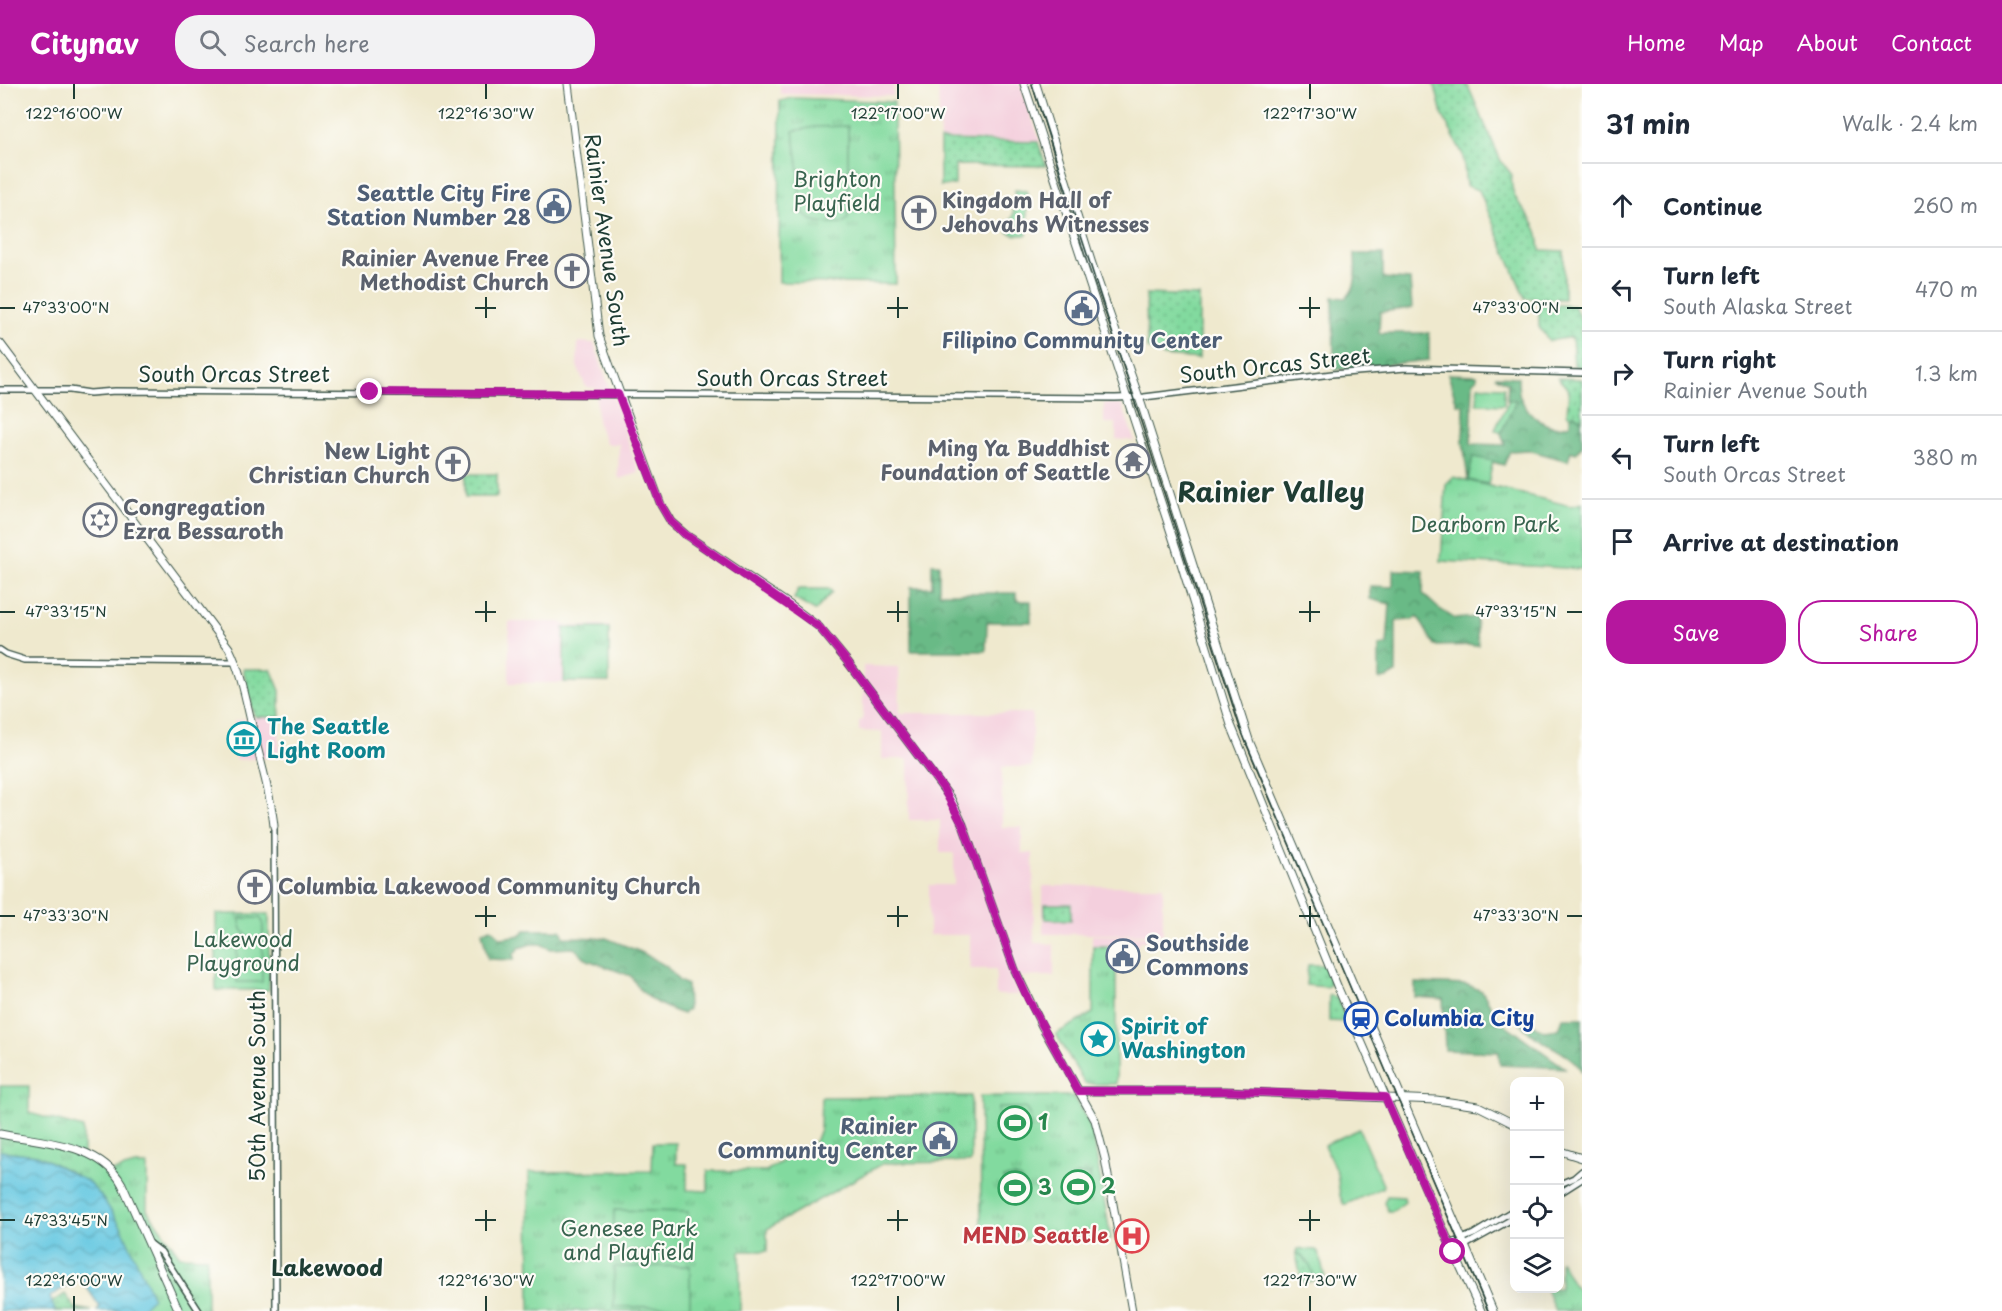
<!DOCTYPE html>
<html lang="en">
<head>
<meta charset="utf-8">
<style>
	:root { --surface:#fff; --page:#f2f2f3; --text:#1f2937; --muted:#747a83; --line:#e0e1e3; --accent:#b5179e }
	body { margin:0; font-family:"Playpen Sans",sans-serif; background:var(--page); color:var(--text) }
	.controls { position:absolute; right:18px; bottom:18px; display:grid; overflow:hidden; border-radius:12px; box-shadow:0 6px 24px #0002 }
	.controls button { width:54px; height:54px; display:grid; place-items:center; padding:0; border:0; border-bottom:2px solid var(--line); background:var(--surface); color:var(--text); font:30px sans-serif }
	.stop { position:absolute; width:18px; height:18px; margin:-14px; border:4px solid #b5179e; border-radius:50%; background:#fff }
	.stop.end { background:#b5179e; border-color:#fff; box-shadow:0 2px 6px #0008 }
	.list { margin:0; padding:0; list-style:none }
	h2 { display:flex; justify-content:space-between; align-items:center; height:78px; margin:0; padding:0 24px; font-size:26px }
	h2 small { font-size:20px; font-weight:400; color:var(--muted) }
	.list li { display:grid; grid-template-columns:39px 1fr auto; gap:18px; align-items:center; box-sizing:border-box; height:84px; padding:0 24px; border-top:2px solid var(--line) }
	.list b { display:block; font-size:22px; white-space:nowrap }
	.list p { margin:0; font-size:20px; white-space:nowrap; color:var(--muted) }
	.list em { font-size:20px; font-style:normal; color:var(--muted) }
	.actions { display:flex; gap:12px; padding:18px 24px }
	.actions a { flex:1; padding:14px 0; border:2px solid var(--accent); border-radius:24px; text-align:center; font-size:21px; color:var(--accent) }
	.actions .main { background:var(--accent); color:#fff }
	.icon { flex:none; width:33px; height:33px; fill:none; stroke:currentColor; stroke-width:2; stroke-linecap:round; stroke-linejoin:round }
	.map { position:relative; flex:none; width:1582px; height:1227px; overflow:hidden }
	header { display:flex; align-items:center; gap:36px; box-sizing:border-box; height:84px; padding:0 30px; background:var(--accent); color:#fff }
	header strong { font-size:28px }
	nav { display:flex; gap:33px; margin-inline-start:auto; font-size:21px }
	.search { width:420px; height:54px; background:var(--page); display:flex; align-items:center; gap:15px; box-sizing:border-box; padding:0 21px; border-radius:24px; color:var(--muted); font-size:22px }
	main { display:flex }
	aside { flex:1; background:var(--surface) }
	.map>svg:first-child { display:block }
</style>
</head>
<body>
<header>
<strong>Citynav</strong>
<div class="search"><svg class="icon" aria-label="search" viewBox="0 0 24 24"><circle cx="10" cy="10" r="6"/><path d="M15 15l6 6"/></svg>Search here</div>
<nav><a>Home</a><a>Map</a><a>About</a><a>Contact</a></nav>
</header>
<main>
<div class="map">
<svg width="1582" height="1227" viewBox="0 0 1582 1227">
	<defs>
		<pattern id="grass-dots" width="8" height="8" patternUnits="userSpaceOnUse" patternTransform="scale(1.5)"><rect width="8" height="8" fill="#82da9f"/><path d="M2 2h.1M6 6h.1" fill="none" stroke="#6ab282" stroke-width="1.8" stroke-linecap="round"/></pattern>
		<pattern id="forest-crowns" width="20" height="18" patternUnits="userSpaceOnUse" patternTransform="scale(1.5)"><rect width="20" height="18" fill="#69ba86"/><path d="M2 6a3 3 0 1 1 6 0M12 15a3 3 0 1 1 6 0" fill="none" stroke="#56986e"/></pattern>
		<pattern id="park-tufts" width="24" height="20" patternUnits="userSpaceOnUse" patternTransform="scale(1.5)"><rect width="24" height="20" fill="#82da9f"/><path d="M3 7l-1-3M5 7V3M7 7l1-3M15 17l-1-3M17 17v-4M19 17l1-3" fill="none" stroke="#6ab282"/></pattern>
		<pattern id="water-waves" width="16" height="10" patternUnits="userSpaceOnUse" patternTransform="scale(1.5)"><rect width="16" height="10" fill="#63c7e1"/><path d="M0 5q4-4 8 0t8 0" fill="none" stroke="#51a3b7"/></pattern>
	</defs>
	<rect width="100%" height="100%" fill="#fdfcf7"/>
	<filter id="ink" filterUnits="userSpaceOnUse"><feTurbulence type="fractalNoise" baseFrequency=".0167" numOctaves="2"/><feDisplacementMap in="SourceGraphic" scale="12" xChannelSelector="R" yChannelSelector="G"/><feConvolveMatrix kernelMatrix="1 2 1 2 8 2 1 2 1" color-interpolation-filters="sRGB"/></filter>
	<filter id="wash" filterUnits="userSpaceOnUse"><feTurbulence type="fractalNoise" baseFrequency=".008" numOctaves="4" result="noise"/><feDisplacementMap in="SourceGraphic" scale="24" xChannelSelector="R" yChannelSelector="G"/><feGaussianBlur stdDeviation="1.35" result="paint"/><feColorMatrix in="noise" values="0 0 0 0 0 0 0 0 0 0 0 0 0 0 0 0 0 1.4 0 .05"/><feComposite in="paint" operator="in"/></filter>
	<g filter="url(#wash)">
		<rect width="100%" height="100%" fill="#efe9ce"/>
		<!-- built -->
		<path fill="#f4cfdd" d="M780,0H893V12L780,10Z
			M938,0H1020L1040,57L940,55Z
			M578,258L594,259L639,389L620,395L618,391L619,360H606L597,337L596,304L586,303L577,282Z
			M1104,319L1122,321L1135,357L1116,355V339H1104Z
			M509,538H560L567,542H609V599H509Z
			M863,582L899,583L900,629H1032V683H1002V743H1022V769H1033L1034,859L1054,860V892L1010,893L1019,911H996V885H970V851H929V801H954V769H940V736H909L908,675H882V648L859,647V637L863,636Z
			M257,633H280L279,673L235,676L234,637Z
			M1043,802H1163V850H1043Z
			M1092,851L1163,852L1165,857H1139L1138,862H1110V884L1095,862H1092Z"/>
		<!-- grass -->
		<path fill="url(#grass-dots)" stroke="#508c6a" stroke-width="1.5" d="M1432,0H1467L1501,77L1512,91C1508,117 1529,126 1537,147C1539,153 1539,160 1540,166L1564,167V215L1525,214L1479,106L1466,102L1463,71L1442,30L1435,2Z
			M940,56L1038,58L1046,82L955,81V101L940,102Z
			M1015,106L1027,107V151H1015L1008,148V138L1013,133Z
			M1146,210L1199,212V275L1163,272L1147,264Z
			M1539,220L1574,222L1582,239L1580,247L1582,253V283L1574,282L1572,253L1549,257L1539,243Z
			M1558,294L1582,295V336L1574,330L1570,333L1567,329L1569,306Z
			M466,390H497V413H466Z
			M243,585H271L280,607V633H257L254,631Z
			M1045,820H1071V836L1045,835Z
			M1308,881H1324L1331,900L1327,903L1306,901Z
			M1329,911L1337,913L1347,938L1329,937Z
			M1298,1169L1311,1182L1315,1196L1302,1199L1296,1170Z
			M65,1210L75,1224L92,1227H55L51,1219Z"/>
		<!-- forest -->
		<path fill="url(#forest-crowns)" stroke="#447c5d" stroke-width="1.5" d="M1355,170H1383V194L1410,196L1412,224L1380,228L1379,249H1429V276L1334,286L1333,213L1346,214C1359,202 1355,186 1355,170Z
			M1448,290L1477,291V295L1473,298L1471,360L1505,361L1501,349L1516,316H1507L1508,299L1495,292L1518,293C1518,299 1518,307 1520,313C1528,331 1549,350 1570,340V333L1574,330L1581,335L1582,361L1576,369L1571,367L1568,377L1528,366L1510,367L1504,381L1473,373L1468,396L1463,357L1464,321L1457,320Z
			M932,480H939V509H1016L1017,517H1031V538H987L986,567H911V503H932Z
			M1393,486L1424,487L1423,510L1438,524L1455,535L1476,533L1478,561L1435,562L1418,533L1411,536L1396,537V589L1388,594L1379,595V562L1387,561L1390,520L1370,515V502L1393,503Z
			M491,844L501,854L521,851L525,846H561L564,853L606,854L641,868L666,882L679,897L687,901L688,925L683,930C662,923 641,913 631,892L588,876L574,864L550,865L541,860H531L519,864L514,870V876L488,875L482,848Z
			M1415,899L1468,901L1482,907L1499,936L1565,984L1500,981L1499,968L1445,966L1443,915L1415,913Z
			M1518,931L1544,947L1559,945L1563,934H1582V988C1569,962 1523,958 1518,931Z"/>
		<!-- park -->
		<path fill="url(#park-tufts)" stroke="#508c6a" stroke-width="1.5" d="M794,14L894,18L896,200L779,198L780,17Z
			M1453,393L1571,422L1582,419V485L1441,477L1446,400Z
			M798,505H829L832,508L815,527L794,515Z
			M564,544H609V598H564Z
			M216,830H269V906H216Z
			M1093,862H1116V1000H1085L1056,950L1093,929Z
			M0,1002H29V1029L83,1044V1070L110,1088L135,1081H147V1126L180,1172L207,1173V1227H142L75,1090L37,1071L0,1067Z
			M971,1012V1078L884,1079L767,1145V1167H740V1227H530L529,1088L652,1087L653,1059H676V1080H687V1106L708,1107V1087H766L815,1058L820,1045L821,1013Z
			M980,1012H1073L1088,1037L1092,1047L1111,1155H981Z
			M1387,1112L1404,1113L1405,1118L1393,1127H1388L1384,1119Z
			M1297,1165L1316,1166L1319,1169L1325,1194L1315,1196C1312,1184 1308,1176 1298,1169L1296,1170Z
			M1560,1176L1573,1200L1582,1209V1227H1555L1546,1205L1560,1204Z"/>
		<!-- pitch -->
		<path fill="#82da9f" stroke="#508c6a" stroke-width="1.5" d="M848,42V134L843,139C797,141 801,129 799,90C798,75 795,61 793,47L815,43Z
			M1478,302L1504,303V321L1477,320Z
			M1509,316H1516L1501,349L1495,346Z
			M1473,373L1493,377L1488,400L1468,396Z
			M240,834H260L263,838L262,898H237V858H257C246,853 240,847 240,834Z
			M998,1024H1025C1032,1032 1033,1041 1026,1050L1014,1056L1007,1055L999,1049Z
			M1359,1045L1383,1101L1382,1104L1344,1121L1340,1112L1337,1089L1324,1061Z
			M1090,1090V1114H1067L1066,1101L1070,1094L1078,1091Z
			M1014,1093L1019,1094L1024,1100L1023,1114H1004V1094Z
			M614,1126L688,1128L687,1168L613,1166Z
			M690,1182V1222L614,1223V1183Z"/>
		<!-- water -->
		<path fill="url(#water-waves)" stroke="#41828a" stroke-width="1.5" d="M0,1067L37,1071L87,1097L102,1113L122,1144L153,1214L142,1224V1227H97L100,1223L80,1193L50,1213L55,1227H0Z"/>
	</g>
	<g filter="url(#ink)">
		<g fill="none" stroke-linecap="round" stroke-linejoin="round">
			<!-- minor casing -->
			<g stroke="#3e574b" stroke-width="8">
				<path id="minor" d="M0,306H70L90,309L115,307L1115,314L1144,313L1332,290L1406,284L1582,289
					M0,566L6,570L25,576L235,578
					M274,742L276,1227
					M1560,1100L1574,1094L1582,1087
					M1560,1109L1582,1095
					M148,1158L161,1168L199,1227
					M1450,1160L1474,1150L1514,1126
					M1453,1168L1514,1134"/>
			</g>
			<!-- major casing -->
			<g stroke="#3e574b" stroke-width="9">
				<path id="major" d="M568,0L599,252L661,421L671,438L686,451L790,521L819,543L847,577L951,715L963,741L1015,886L1042,942L1095,1036L1105,1075L1132,1227
					M1024,0L1180,476L1231,641L1338,904L1448,1156L1481,1227
					M1036,0L1092,180L1142,322L1250,659L1493,1227
					M0,259L229,564C242,590 247,622 254,650C261,680 271,711 274,742
					M1078,1007H1224L1436,1016L1478,1022L1514,1040
					M0,1050C41,1058 100,1059 122,1100L179,1227
					M1560,1067L1582,1074"/>
			</g>
			<!-- minor -->
			<use href="#minor" stroke="#fff" stroke-width="5"/>
			<!-- major -->
			<use href="#major" stroke="#fff" stroke-width="7"/>
			<!-- tram -->
			<path stroke="#1f3d34" stroke-width="1.5" d="M1032,0L1240,644L1488,1227"/>
		</g>
	</g>
	<g fill="none" stroke-linecap="round" stroke-linejoin="round" filter="url(#ink)">
		<!-- route -->
		<path stroke="#b5179e" stroke-width="8" d="M370,308L618,310L661,421L671,438L686,451L819,543L847,577L943,704L963,741L1015,886L1028,915L1078,1007H1224L1385,1013L1453,1168"/>
	</g>
	<!-- ticks -->
	<path fill="none" stroke="#1f3d34" stroke-width="2" d="M74,0V15M486,0V15M898,0V15M1310,0V15M486,213V234M898,213V234M1310,213V234M0,224H15M475,224H496M887,224H908M1299,224H1320M1567,224H1582M486,517V538M898,517V538M1310,517V538M0,528H15M475,528H496M887,528H908M1299,528H1320M1567,528H1582M486,822V843M898,822V843M1310,822V843M0,832H15M475,832H496M887,832H908M1299,832H1320M1567,832H1582M486,1126V1147M898,1126V1147M1310,1126V1147M0,1136H15M475,1136H496M887,1136H908M1299,1136H1320M74,1212V1227M486,1212V1227M898,1212V1227M1310,1212V1227"/>
	<!-- icons -->
	<defs>
		<g id="civic-ring" transform="scale(1.725)"><circle r="9.5" fill="#fdfcf7" stroke="#5c6f8a" stroke-width="1.5"/><path d="M-.6-6.5H3V-4.5H.6V-3L4-1V1h2V6H-6V1h2V-1L-.6-3ZM-1.2 2.5V6h2.4V2.5Z" fill="#5c6f8a"/></g>
		<g id="church-ring" transform="scale(1.725)"><circle r="9.5" fill="#fdfcf7" stroke="#6b7280" stroke-width="1.5"/><path d="M-1.2-6h2.4v3.5h3.3v2.4h-3.3V6h-2.4V-.1h-3.3v-2.4h3.3Z" fill="#6b7280"/></g>
		<g id="temple-ring" transform="scale(1.725)"><circle r="9.5" fill="#fdfcf7" stroke="#6b7280" stroke-width="1.5"/><path d="M0-6L5-2H3V0L6.5 2.5H4V6H1.5V3h-3V6H-4V2.5H-6.5L-3 0V-2H-5Z" fill="#6b7280"/></g>
		<g id="synagogue-ring" transform="scale(1.725)"><circle r="9.5" fill="#fdfcf7" stroke="#6b7280" stroke-width="1.5"/><path d="M0-6.5L5.6 3.2H-5.6ZM0 6.5L5.6-3.2H-5.6Z" fill="#6b7280"/></g>
		<g id="museum-ring" transform="scale(1.725)"><circle r="9.5" fill="#fdfcf7" stroke="#0f9aa8" stroke-width="1.5"/><path d="M0-6L6-3V-2H-6V-3ZM-5-1h2V3h-2ZM-1-1h2V3h-2ZM3-1h2V3H3ZM-6 4H6V6H-6Z" fill="#0f9aa8"/></g>
		<g id="station-ring" transform="scale(1.725)"><circle r="9.5" fill="#fdfcf7" stroke="#1a4fb4" stroke-width="1.5"/><path d="M-3-6H3Q5-6 5-4V2Q5 4 3 4L4.5 6H3L1.5 4h-3L-3 6H-4.5L-3 4Q-5 4-5 2V-4Q-5-6-3-6ZM-3.5-4v3h7v-3ZM-3.5 1v1.5H-2V1ZM2 1v1.5H3.5V1Z" fill="#1a4fb4"/></g>
		<g id="sight-ring" transform="scale(1.725)"><circle r="9.5" fill="#fdfcf7" stroke="#0f9aa8" stroke-width="1.5"/><path d="M0-6L1.8-2.2L6-1.7L2.9 1.2L3.7 5.4L0 3.3L-3.7 5.4L-2.9 1.2L-6-1.7L-1.8-2.2Z" fill="#0f9aa8"/></g>
		<g id="stadium-ring" transform="scale(1.725)"><circle r="9.5" fill="#fdfcf7" stroke="#2e9e5b" stroke-width="1.5"/><path d="M0-5a6.5 5 0 1 0 0 10a6.5 5 0 1 0 0-10ZM-3.5-1.8h7v3.6h-7Z" fill="#2e9e5b"/></g>
		<g id="hospital-ring" transform="scale(1.725)"><circle r="9.5" fill="#fdfcf7" stroke="#e0444e" stroke-width="1.5"/><path d="M-5-5h3v3.5h4V-5h3V5h-3V1.5h-4V5h-3Z" fill="#e0444e"/></g>
	</defs>
	<g fill-rule="evenodd">
		<use href="#civic-ring" x="554" y="122"/>
		<use href="#church-ring" x="919" y="129"/>
		<use href="#church-ring" x="572" y="187"/>
		<use href="#civic-ring" x="1082" y="224"/>
		<use href="#temple-ring" x="1133" y="377"/>
		<use href="#church-ring" x="453" y="380"/>
		<use href="#synagogue-ring" x="100" y="436"/>
		<use href="#museum-ring" x="244" y="655"/>
		<use href="#church-ring" x="255" y="803"/>
		<use href="#civic-ring" x="1123" y="872"/>
		<use href="#station-ring" x="1361" y="935"/>
		<use href="#sight-ring" x="1098" y="955"/>
		<use href="#stadium-ring" x="1015" y="1039"/>
		<use href="#civic-ring" x="940" y="1055"/>
		<use href="#stadium-ring" x="1078" y="1103"/>
		<use href="#stadium-ring" x="1015" y="1104"/>
		<use href="#hospital-ring" x="1132" y="1152"/>
	</g>
	<g text-anchor="middle" stroke-width="4.5" stroke-linejoin="round" paint-order="stroke">
		<!-- park labels -->
		<g font-size="21" fill="#38644f" stroke="#fdfcf7">
			<text x="837" y="103">Brighton<tspan x="837" dy="24">Playfield</tspan></text>
			<text x="1485" y="448">Dearborn Park</text>
			<text x="243" y="863">Lakewood<tspan x="243" dy="24">Playground</tspan></text>
			<text x="629" y="1152">Genesee Park<tspan x="629" dy="24">and Playfield</tspan></text>
		</g>
		<!-- service labels -->
		<g font-size="21" font-weight="bold" fill="#4e5e75" stroke="#fdfcf7" text-anchor="end">
			<text x="531" y="117">Seattle City Fire<tspan x="531" dy="24">Station Number 28</tspan></text>
			<text x="1082" y="264" text-anchor="middle">Filipino Community Center</text>
			<text x="1146" y="867" text-anchor="start">Southside<tspan x="1146" dy="24">Commons</tspan></text>
			<text x="917" y="1050">Rainier<tspan x="917" dy="24">Community Center</tspan></text>
		</g>
		<!-- worship labels -->
		<g font-size="21" font-weight="bold" fill="#5b616d" stroke="#fdfcf7" text-anchor="start">
			<text x="942" y="124">Kingdom Hall of<tspan x="942" dy="24">Jehovahs Witnesses</tspan></text>
			<text x="549" y="182" text-anchor="end">Rainier Avenue Free<tspan x="549" dy="24">Methodist Church</tspan></text>
			<text x="1110" y="372" text-anchor="end">Ming Ya Buddhist<tspan x="1110" dy="24">Foundation of Seattle</tspan></text>
			<text x="430" y="375" text-anchor="end">New Light<tspan x="430" dy="24">Christian Church</tspan></text>
			<text x="123" y="431">Congregation<tspan x="123" dy="24">Ezra Bessaroth</tspan></text>
			<text x="278" y="810">Columbia Lakewood Community Church</text>
		</g>
		<!-- street labels -->
		<g font-size="21" fill="#1f3d34" stroke="#fdfcf7">
			<text transform="translate(606 156) rotate(82)" y="7">Rainier Avenue South</text>
			<text transform="translate(1275 282) rotate(-6)" y="7">South Orcas Street</text>
			<text x="234" y="298">South Orcas Street</text>
			<text x="792" y="302">South Orcas Street</text>
			<text transform="translate(258 1002) rotate(-90)" y="7">50th Avenue South</text>
		</g>
		<!-- culture labels -->
		<g font-size="21" font-weight="bold" fill="#0d838f" stroke="#fdfcf7" text-anchor="start">
			<text x="267" y="650">The Seattle<tspan x="267" dy="24">Light Room</tspan></text>
			<text x="1121" y="950">Spirit of<tspan x="1121" dy="24">Washington</tspan></text>
		</g>
		<!-- transit labels -->
		<g font-size="21" font-weight="bold" fill="#164399" stroke="#fdfcf7" text-anchor="start">
			<text x="1384" y="942">Columbia City</text>
		</g>
		<!-- leisure labels -->
		<g font-size="21" font-weight="bold" fill="#27864d" stroke="#fdfcf7" text-anchor="start">
			<text x="1038" y="1046">1</text>
			<text x="1101" y="1110">2</text>
			<text x="1038" y="1111">3</text>
		</g>
		<!-- health labels -->
		<g font-size="21" font-weight="bold" fill="#be3a42" stroke="#fdfcf7" text-anchor="end">
			<text x="1109" y="1159">MEND Seattle</text>
		</g>
		<!-- neighbourhood labels -->
		<g font-size="22" font-weight="bold" fill="#1f3d34" stroke="#fdfcf7">
			<text x="327" y="1192">Lakewood</text>
		</g>
		<!-- district labels -->
		<g font-size="27" font-weight="bold" fill="#1f3d34" stroke="#fdfcf7">
			<text x="1271" y="418">Rainier Valley</text>
		</g>
	</g>
	<g font-size="15" text-anchor="middle" fill="#1f3d34" stroke="#fdfcf7" stroke-width="4.5" stroke-linejoin="round" paint-order="stroke">
		<text x="74" y="35">122°16'00"W</text>
		<text x="486" y="35">122°16'30"W</text>
		<text x="898" y="35">122°17'00"W</text>
		<text x="1310" y="35">122°17'30"W</text>
		<text x="1516" y="229">47°33'00"N</text>
		<text x="66" y="229">47°33'00"N</text>
		<text x="1516" y="533">47°33'15"N</text>
		<text x="66" y="533">47°33'15"N</text>
		<text x="1516" y="837">47°33'30"N</text>
		<text x="66" y="837">47°33'30"N</text>
		<text x="66" y="1142">47°33'45"N</text>
		<text x="74" y="1202">122°16'00"W</text>
		<text x="486" y="1202">122°16'30"W</text>
		<text x="898" y="1202">122°17'00"W</text>
		<text x="1310" y="1202">122°17'30"W</text>
	</g>
</svg>
<div class="controls">
<button>+</button>
<button>−</button>
<button><svg class="icon" aria-label="locate" viewBox="0 0 24 24"><circle cx="12" cy="12" r="6"/><path d="M12 2v4M12 18v4M2 12h4M18 12h4"/></svg></button>
<button><svg class="icon" aria-label="layers" viewBox="0 0 24 24"><path d="M12 4l9 5-9 5-9-5zM3 14l9 5 9-5"/></svg></button>
</div>
<div class="stop" style="left:1453px;top:1168px"></div>
<div class="stop end" style="left:370px;top:308px"></div>
</div>
<aside>
<h2>31 min<small>Walk · 2.4 km</small></h2>
<ul class="list">
<li><svg class="icon" aria-label="ahead" viewBox="0 0 24 24"><path d="M12 20V5M6 11l6-6 6 6"/></svg><div><b>Continue</b></div><em>260 m</em></li>
<li><svg class="icon" aria-label="left" viewBox="0 0 24 24"><path d="M17 20v-9H6M10 6l-5 5 5 5"/></svg><div><b>Turn left</b><p>South Alaska Street</p></div><em>470 m</em></li>
<li><svg class="icon" aria-label="right" viewBox="0 0 24 24"><path d="M7 20v-9h11M14 6l5 5-5 5"/></svg><div><b>Turn right</b><p>Rainier Avenue South</p></div><em>1.3 km</em></li>
<li><svg class="icon" aria-label="left" viewBox="0 0 24 24"><path d="M17 20v-9H6M10 6l-5 5 5 5"/></svg><div><b>Turn left</b><p>South Orcas Street</p></div><em>380 m</em></li>
<li><svg class="icon" aria-label="arrive" viewBox="0 0 24 24"><path d="M6 21V4h12l-3 4 3 4H6"/></svg><div><b>Arrive at destination</b></div></li>
</ul>
<div class="actions"><a class="main">Save</a><a>Share</a></div>
</aside>
</main>
</body>
</html>
